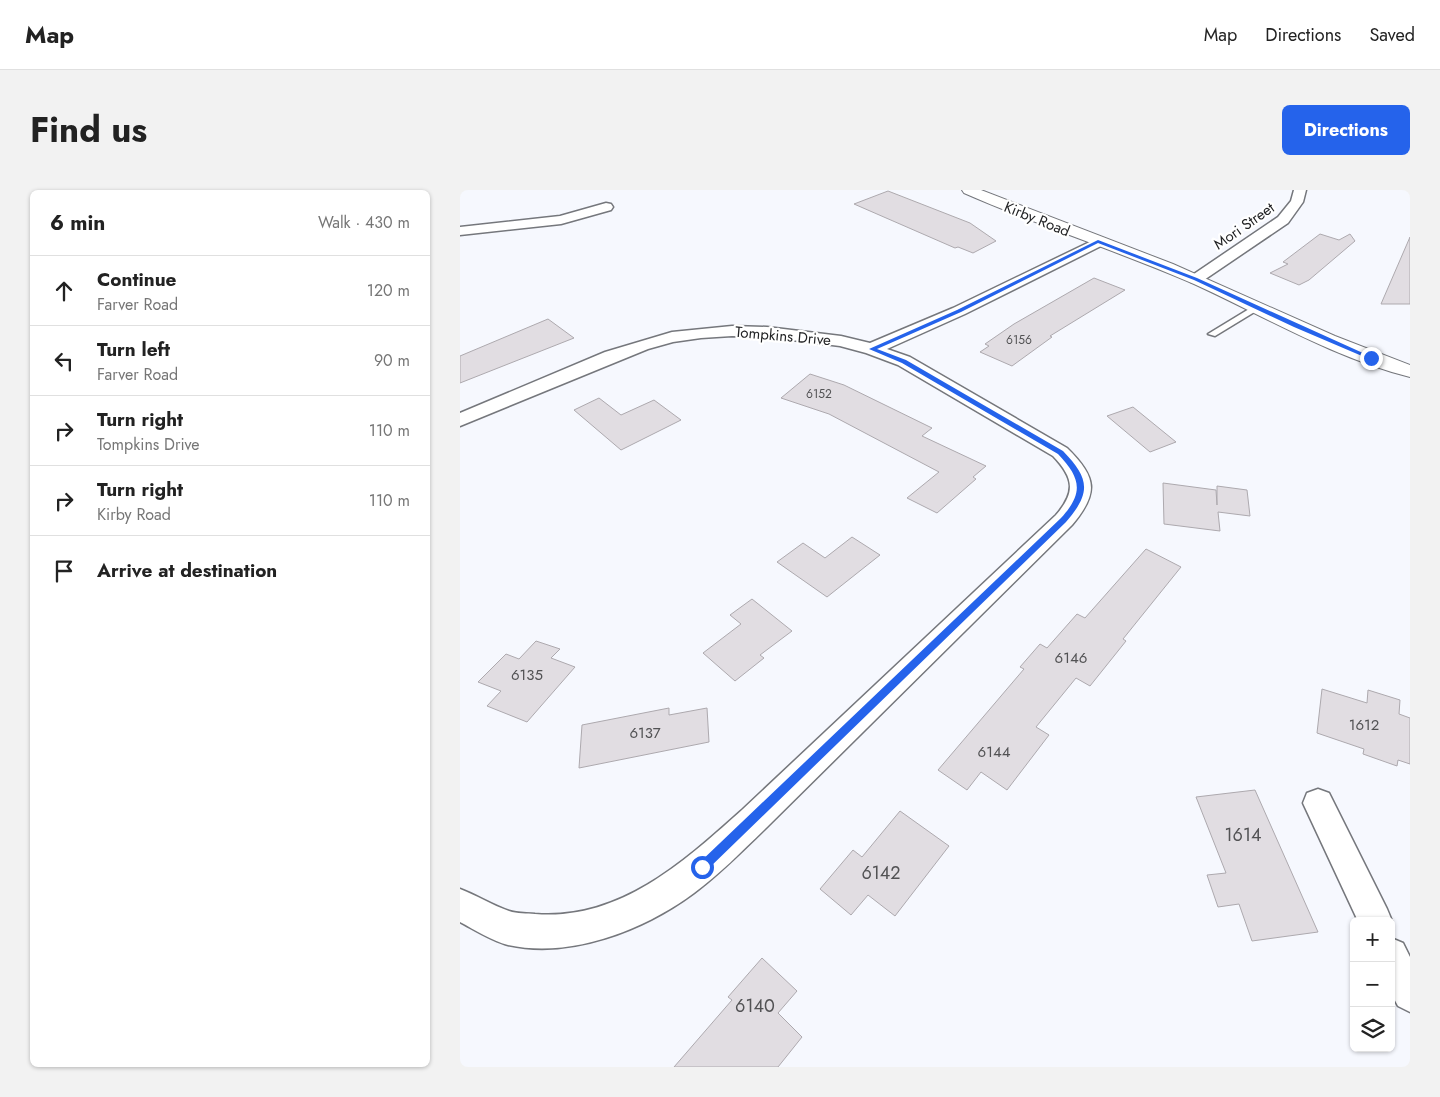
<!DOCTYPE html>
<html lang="en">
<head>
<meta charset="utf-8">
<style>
	:root { --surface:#fff; --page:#f2f2f2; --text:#222; --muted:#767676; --line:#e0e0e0; --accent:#2563eb }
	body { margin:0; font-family:Jost,sans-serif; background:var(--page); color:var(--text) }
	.controls { position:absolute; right:15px; bottom:15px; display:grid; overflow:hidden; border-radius:8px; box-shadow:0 1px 4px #0004 }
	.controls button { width:45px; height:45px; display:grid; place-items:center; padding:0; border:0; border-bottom:1px solid var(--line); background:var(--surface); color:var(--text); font:25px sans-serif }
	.stop { position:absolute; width:15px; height:15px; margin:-11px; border:4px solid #2563eb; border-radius:50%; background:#fff }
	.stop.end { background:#2563eb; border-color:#fff; box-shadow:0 1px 5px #0008 }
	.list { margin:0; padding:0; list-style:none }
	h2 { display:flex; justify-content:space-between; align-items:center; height:65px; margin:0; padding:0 20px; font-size:21px }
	h2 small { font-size:16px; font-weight:400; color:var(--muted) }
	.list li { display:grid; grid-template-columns:32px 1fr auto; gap:15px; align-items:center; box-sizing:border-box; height:70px; padding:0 20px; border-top:1px solid var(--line) }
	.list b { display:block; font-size:19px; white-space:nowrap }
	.list p { margin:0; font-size:16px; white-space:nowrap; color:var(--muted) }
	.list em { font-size:16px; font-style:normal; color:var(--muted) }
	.icon { flex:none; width:28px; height:28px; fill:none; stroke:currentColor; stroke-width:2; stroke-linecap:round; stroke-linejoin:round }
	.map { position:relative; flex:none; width:950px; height:877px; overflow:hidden; border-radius:8px }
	header { display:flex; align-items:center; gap:30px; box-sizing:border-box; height:70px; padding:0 25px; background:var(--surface); border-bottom:1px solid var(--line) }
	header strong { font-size:24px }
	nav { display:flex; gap:28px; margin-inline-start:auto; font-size:18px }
	.intro { display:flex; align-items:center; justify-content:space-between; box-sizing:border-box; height:120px; padding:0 30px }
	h1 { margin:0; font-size:35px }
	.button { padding:12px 22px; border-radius:8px; background:var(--accent); color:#fff; font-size:18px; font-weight:700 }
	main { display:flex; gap:30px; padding:0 30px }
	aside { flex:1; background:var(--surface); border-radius:8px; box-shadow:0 1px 4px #0004 }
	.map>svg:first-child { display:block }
</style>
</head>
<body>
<header>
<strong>Map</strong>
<nav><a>Map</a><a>Directions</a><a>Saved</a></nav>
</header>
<div class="intro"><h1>Find us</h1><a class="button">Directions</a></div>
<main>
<aside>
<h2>6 min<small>Walk · 430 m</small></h2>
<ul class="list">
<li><svg class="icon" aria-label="ahead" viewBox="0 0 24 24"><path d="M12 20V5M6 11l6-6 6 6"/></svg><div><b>Continue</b><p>Farver Road</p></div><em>120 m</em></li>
<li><svg class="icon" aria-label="left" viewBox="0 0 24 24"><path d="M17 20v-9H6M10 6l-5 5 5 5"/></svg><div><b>Turn left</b><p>Farver Road</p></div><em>90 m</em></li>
<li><svg class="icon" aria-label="right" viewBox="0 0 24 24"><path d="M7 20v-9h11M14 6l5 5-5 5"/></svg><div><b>Turn right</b><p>Tompkins Drive</p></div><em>110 m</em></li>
<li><svg class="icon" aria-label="right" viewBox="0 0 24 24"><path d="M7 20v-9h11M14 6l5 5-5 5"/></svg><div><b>Turn right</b><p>Kirby Road</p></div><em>110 m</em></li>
<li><svg class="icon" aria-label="arrive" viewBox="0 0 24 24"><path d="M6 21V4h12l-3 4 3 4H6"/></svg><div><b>Arrive at destination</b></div></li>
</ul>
</aside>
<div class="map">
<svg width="950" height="877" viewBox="0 0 950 877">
	<rect width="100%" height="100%" fill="#f6f8fe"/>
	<!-- building -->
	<path fill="#e1dde2" stroke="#ada9ae" d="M428,1L510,33L536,51L513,63L498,57L495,58L394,14Z
		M860,44L879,50L890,44L895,51L849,90L839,95L810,83L828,74L823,72Z
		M950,47V114H921Z
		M634,88L665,100L590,146L592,147L552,176L520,162L529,156L525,154L554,134Z
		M88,129L114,148L0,193V166Z
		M350,184L384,195L472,238L462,246L526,276L513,287L516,289L477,323L447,308L479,282L369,224L321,208Z
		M139,208L161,225L194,210L221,230L161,260L114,220Z
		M673,217L716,252L690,262L647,226Z
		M703,293L756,300L757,315V296L787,300L790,326L758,322L760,341L704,334Z
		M392,347L420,365L367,407L317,372L343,353L365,368Z
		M686,359L721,377L663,449L666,451L630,496L616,488L576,537L589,545L547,600L521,582L507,600L478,580L564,479L560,477L580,454L587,458L617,424L625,428Z
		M292,409L332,441L300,465L304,468L275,491L243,463L281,434L270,425Z
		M76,451L100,459L91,468L115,477L67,532L27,516L41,501L18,492L46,464L59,469Z
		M862,499L907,513L908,500L940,510L939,524L950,528V574L938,570L937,576L903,564L904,559L857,543Z
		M209,518V525L247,518L249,552L119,578L122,535Z
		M795,600L858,742L792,751L779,714L758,717L747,685L766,683L736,607Z
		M440,621L489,656L435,726L408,705L391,725L360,699L393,660L402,667Z
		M302,768L337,801L318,823L342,847L318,877H214L272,810L268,807Z"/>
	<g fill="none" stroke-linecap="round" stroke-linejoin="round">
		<!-- service casing -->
		<g stroke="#75777c" stroke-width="3">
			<path id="service" d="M794,116L801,118L755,146L748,144Z"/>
		</g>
		<!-- minor casing -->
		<g stroke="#75777c" stroke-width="3">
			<path id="minor" d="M834,0H846L843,12L828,33L741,92H731L728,89L731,86L818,27L831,11Z
				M146,13L151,14L153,17L151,20L101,34L0,45V37L100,26Z
				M638,48L643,49L645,52L643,55L505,124L427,159L450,167L607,258C637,287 639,303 612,335L305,639C282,661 260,684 234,703C184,740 111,769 48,755C32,751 15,740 0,732V699C16,705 32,715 49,721C57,724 67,723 75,724C160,731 225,671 283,619L596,325C616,302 614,288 593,266L438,175L406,163L380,156L307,147L272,146L241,148L213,152L188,159L0,236V223L145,162L212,142L272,136L307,137L381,146L410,153L493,118Z
				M858,599L869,603L927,719L932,731L931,732L898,731L843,613L847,603Z
				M931,748L943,753L950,767V822L938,816L931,803Z"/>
		</g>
		<!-- secondary casing -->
		<g stroke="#75777c" stroke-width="2">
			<path id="secondary" d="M502,0H521L713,74L875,146L950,175V187C874,168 804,126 734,94C658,61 579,36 504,3Z"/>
		</g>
		<!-- service -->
		<use href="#service" fill="#fff" fill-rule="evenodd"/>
		<!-- minor -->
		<use href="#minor" fill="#fff" fill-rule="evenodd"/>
		<!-- secondary -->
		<use href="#secondary" fill="#fff" fill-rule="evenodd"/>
	</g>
	<!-- route -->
	<path fill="#2563eb" d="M638,50L737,88L914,168L909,169L834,137L734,90L638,53L501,122L417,159L446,170L603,261C629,288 632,302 606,332L246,681H238L237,677L238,674L601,328C624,303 621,288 598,264L442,173L409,159L497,120Z"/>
	<g text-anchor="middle" stroke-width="4.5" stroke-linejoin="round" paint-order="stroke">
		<!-- far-number labels -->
		<g font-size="12" fill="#525254">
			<text x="559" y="154">6156</text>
			<text x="359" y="208">6152</text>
		</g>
		<!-- far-street labels -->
		<g font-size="15" fill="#222325" stroke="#fff">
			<text transform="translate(577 29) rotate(22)" y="5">Kirby Road</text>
			<text transform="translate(784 36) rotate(-35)" y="5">Mori Street</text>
			<text transform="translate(323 146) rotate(5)" y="5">Tompkins Drive</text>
		</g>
		<!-- number labels -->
		<g font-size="15" fill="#525254">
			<text x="611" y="473">6146</text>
			<text x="67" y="490">6135</text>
			<text x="904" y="540">1612</text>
			<text x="185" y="548">6137</text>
			<text x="534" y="567">6144</text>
		</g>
		<!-- near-number labels -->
		<g font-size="18" fill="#525254">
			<text x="783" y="651">1614</text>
			<text x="421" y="689">6142</text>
			<text x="295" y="822">6140</text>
		</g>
	</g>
</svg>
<div class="controls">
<button>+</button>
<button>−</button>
<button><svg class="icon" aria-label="layers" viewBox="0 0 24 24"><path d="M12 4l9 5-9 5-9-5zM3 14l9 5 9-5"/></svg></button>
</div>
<div class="stop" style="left:242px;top:677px"></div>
<div class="stop end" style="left:911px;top:168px"></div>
</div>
</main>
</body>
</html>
